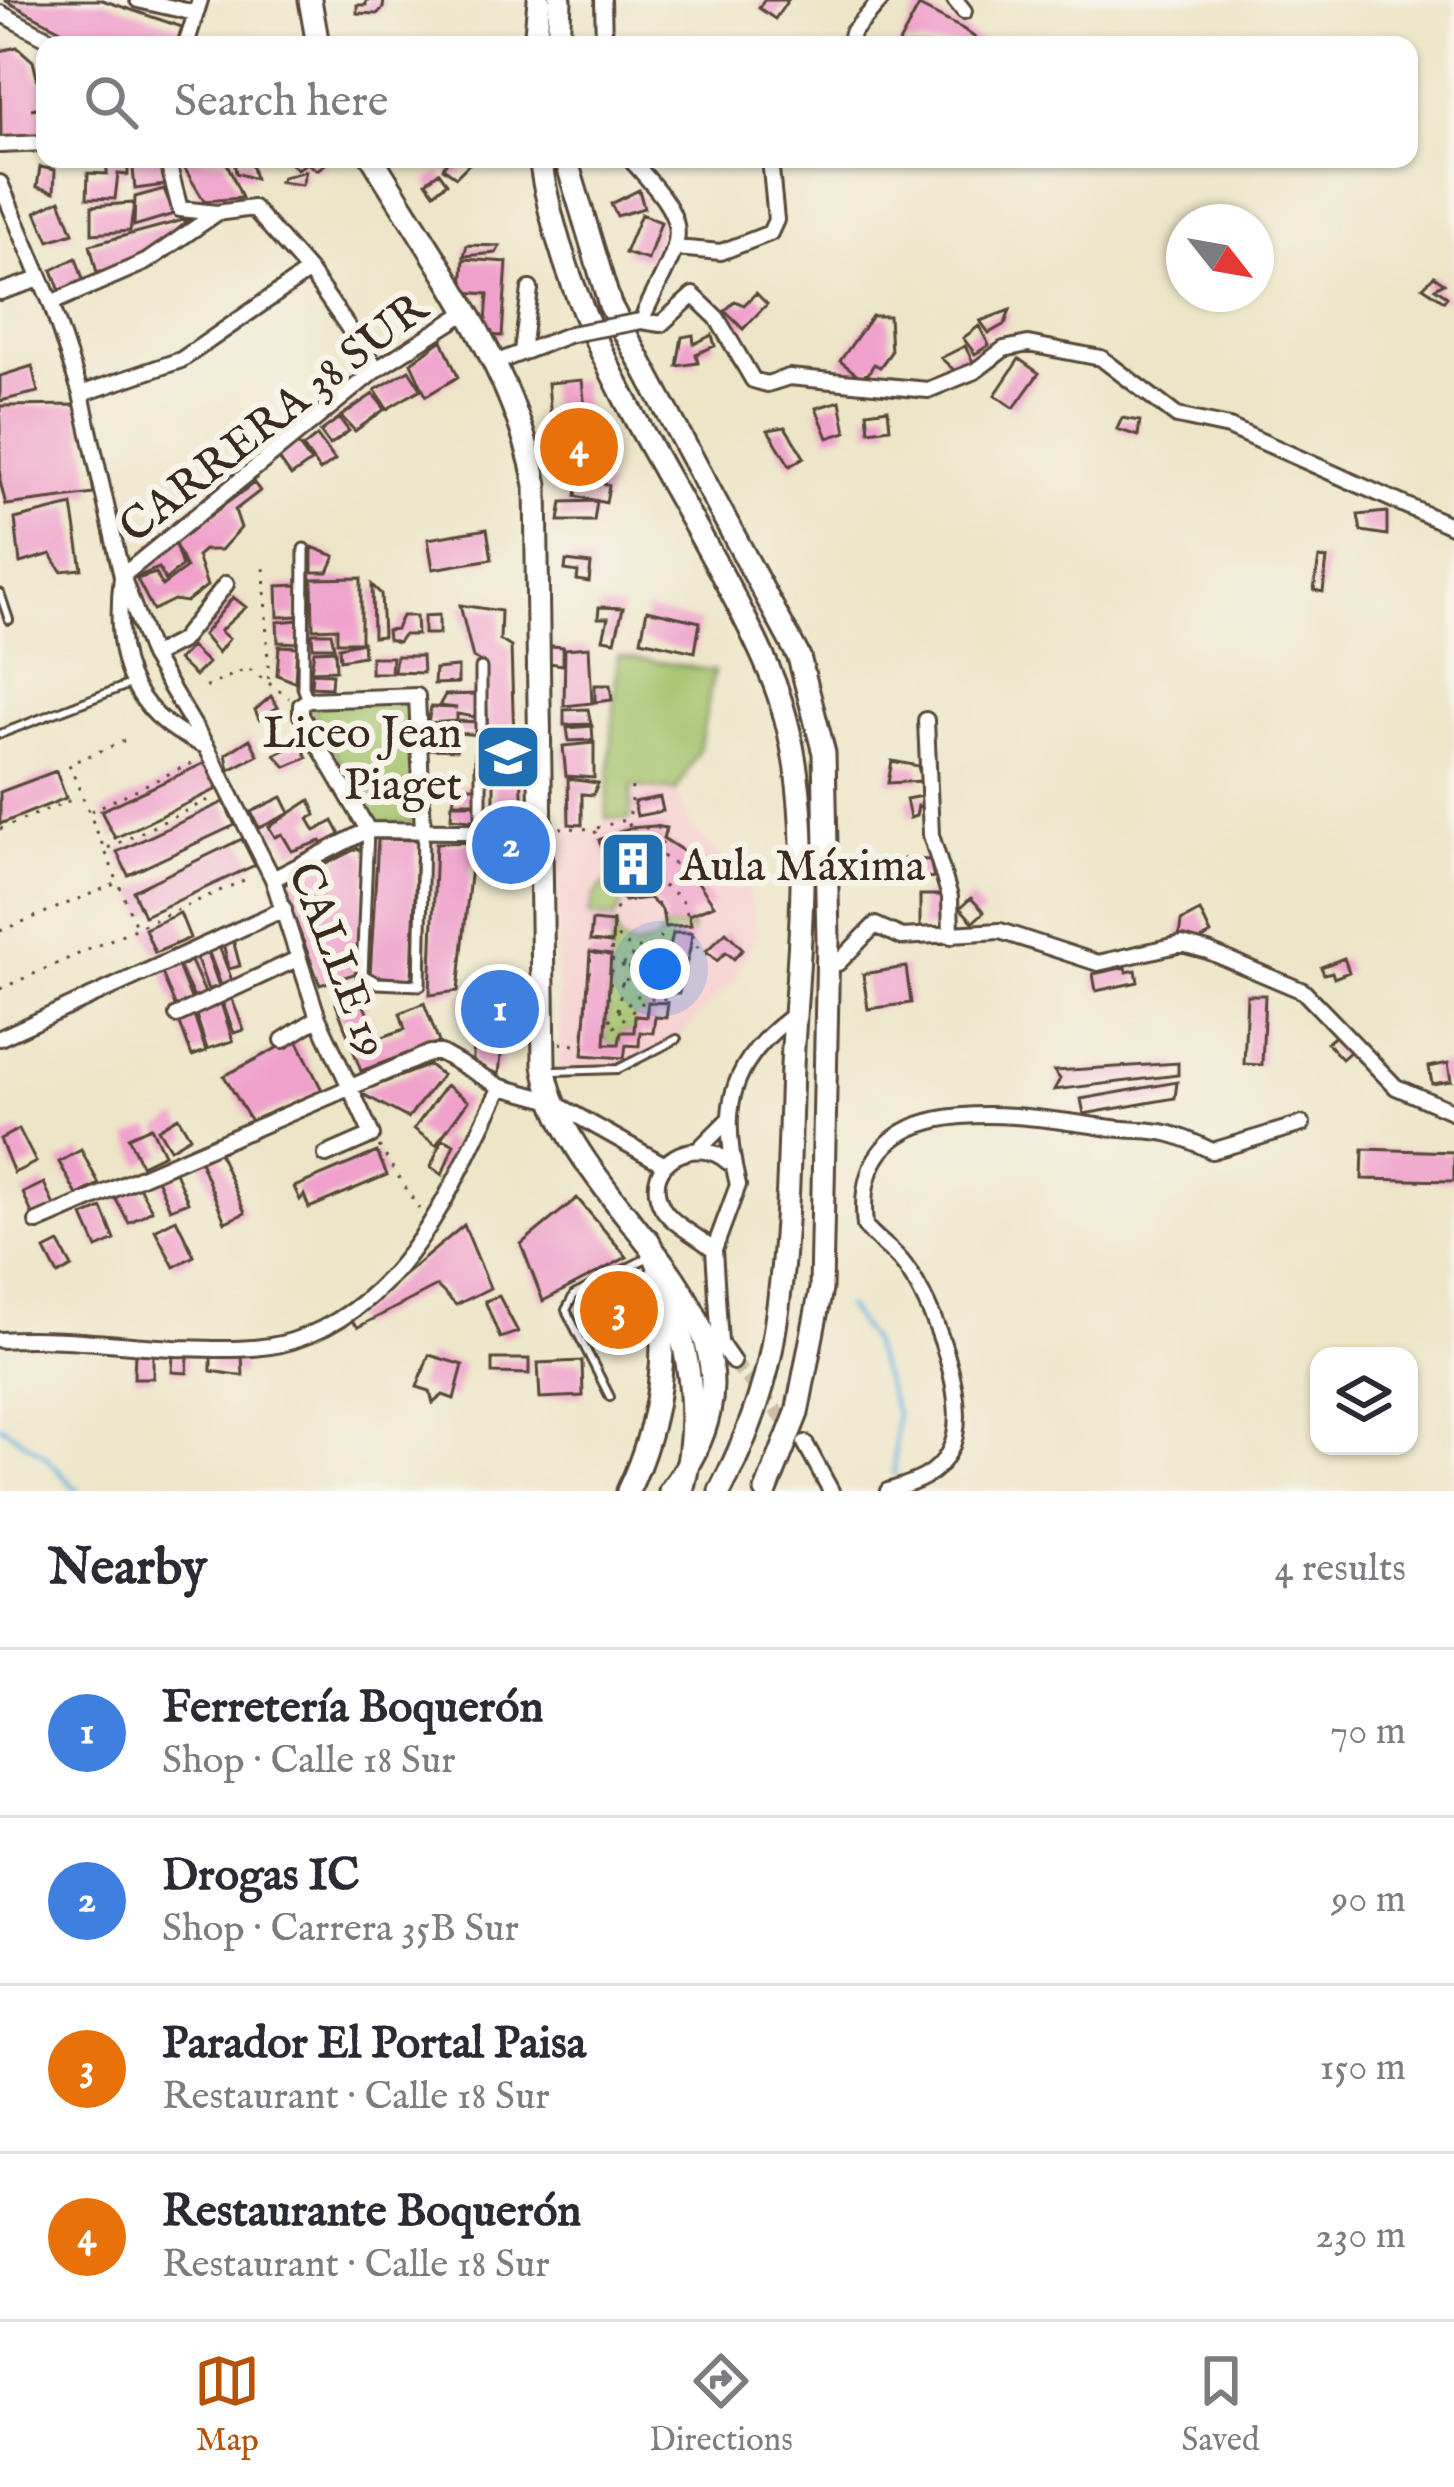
<!DOCTYPE html>
<html lang="en">
<head>
<meta charset="utf-8">
<style>
	:root { --surface:#fff; --page:#f7f7f7; --text:#2b2b33; --muted:#7c7c81; --line:#e1e1e2; --accent:#b45309 }
	body { margin:0; font-family:"IM FELL English",serif; background:var(--page); color:var(--text) }
	.controls { position:absolute; right:36px; bottom:36px; display:grid; overflow:hidden; border-radius:24px; box-shadow:0 3px 9px #0004 }
	.controls button { width:108px; height:108px; display:grid; place-items:center; padding:0; border:0; border-bottom:3px solid var(--line); background:var(--surface); color:var(--text); font:60px sans-serif }
	.compass { position:absolute; left:1166px; top:204px; width:108px; height:108px; border-radius:50%; background:var(--surface); box-shadow:0 3px 9px #0004; rotate:121deg }
	.you { position:absolute; left:660px; top:969px; width:42px; height:42px; margin:-30px; border:9px solid #fff; border-radius:50%; background:#1a73e8; box-shadow:0 0 0 18px #1a73e833 }
	.badge { display:grid; place-items:center; width:78px; height:78px; border-radius:50%; background:var(--accent); color:#fff; font-size:39px; font-weight:700 }
	.pin { position:absolute; translate:-50% -50%; border:6px solid #fff; box-shadow:0 3px 12px #0006 }
	.list { margin:0; padding:0; list-style:none }
	h2 { display:flex; justify-content:space-between; align-items:center; height:156px; margin:0; padding:0 48px; font-size:51px }
	h2 small { font-size:39px; font-weight:400; color:var(--muted) }
	.list li { display:grid; grid-template-columns:78px 1fr auto; gap:36px; align-items:center; box-sizing:border-box; height:168px; padding:0 48px; border-top:3px solid var(--line) }
	.list b { display:block; font-size:45px; white-space:nowrap }
	.list p { margin:0; font-size:39px; white-space:nowrap; color:var(--muted) }
	.list em { font-size:39px; font-style:normal; color:var(--muted) }
	.icon { flex:none; width:66px; height:66px; fill:none; stroke:currentColor; stroke-width:2; stroke-linecap:round; stroke-linejoin:round }
	.map { position:relative; flex:none; width:1454px; height:1491px; overflow:hidden }
	.search { position:absolute; background:var(--surface); box-shadow:0 3px 9px #0004; left:36px; right:36px; top:36px; height:132px; display:flex; align-items:center; gap:30px; box-sizing:border-box; padding:0 42px; border-radius:24px; color:var(--muted); font-size:45px }
	.sheet { height:828px; background:var(--surface) }
	nav { display:flex; justify-content:space-around; align-items:center; box-sizing:border-box; height:168px; border-top:3px solid var(--line); background:var(--surface); font-size:33px; color:var(--muted) }
	nav a { display:grid; justify-items:center; gap:6px }
	nav .on { color:var(--accent) }
	.map>svg:first-child { display:block }
</style>
</head>
<body>
<div class="map">
<svg width="1454" height="1491" viewBox="0 0 1454 1491">
	<rect width="100%" height="100%" fill="#f7f3e8"/>
	<filter id="ink" filterUnits="userSpaceOnUse"><feTurbulence type="fractalNoise" baseFrequency=".00833" numOctaves="2"/><feDisplacementMap in="SourceGraphic" scale="24" xChannelSelector="R" yChannelSelector="G"/><feConvolveMatrix kernelMatrix="1 2 1 2 8 2 1 2 1" color-interpolation-filters="sRGB"/></filter>
	<filter id="wash" filterUnits="userSpaceOnUse"><feTurbulence type="fractalNoise" baseFrequency=".004" numOctaves="4" result="noise"/><feDisplacementMap in="SourceGraphic" scale="48" xChannelSelector="R" yChannelSelector="G"/><feGaussianBlur stdDeviation="2.7" result="paint"/><feColorMatrix in="noise" values="0 0 0 0 0 0 0 0 0 0 0 0 0 0 0 0 0 1.4 0 .05"/><feComposite in="paint" operator="in"/></filter>
	<g filter="url(#wash)">
		<rect width="100%" height="100%" fill="#ece5c7"/>
		<!-- built -->
		<path fill="#f7cfd0" d="M618,655L714,671L699,750L676,791L689,822L748,887L758,935L733,981L677,1039L618,1069L559,1071L557,828L594,829L606,818Z"/>
		<!-- green -->
		<path fill="#a1c169" stroke="#6e7644" stroke-width="3" d="M618,655L714,671L699,750L676,791L632,786L630,819L606,818Z
			M308,701L413,703L416,823L371,822Z
			M613,875L624,901L614,919L589,916L594,895Z
			M613,924L620,940L634,948L657,941L665,927L691,925L692,933L666,964L660,993H669L668,1003L648,1002L646,1017L634,1032H621L619,1045L605,1044Z"/>
		<g fill="none" stroke-linecap="round" stroke-linejoin="round">
			<!-- stream -->
			<path stroke="#5fafda" stroke-width="4.5" d="M846,1306L870,1340L896,1412L894,1475
				M0,1425L44,1455L78,1491"/>
		</g>
		<g id="blocks">
			<!-- building -->
			<path fill="#efa1cb" d="M4,0H102L182,27L176,45H89Z
				M366,0H384L383,8L377,14L357,13V5H366Z
				M764,0H788L775,19L759,8Z
				M919,6L963,29L985,45H898Z
				M17,47L33,61L38,82L45,80V106L31,109L45,107V138L1,143L0,51Z
				M107,159H128V175L118,174L115,199L87,198L88,173L107,174Z
				M132,159H162L165,185L135,189Z
				M179,159H225L242,198L204,201Z
				M248,159H250L255,179L236,173L234,160Z
				M285,159H319L324,165L317,170L307,163L297,169Z
				M449,159H467L471,162L456,177L443,168Z
				M40,167L55,170L54,192L37,187Z
				M306,171L302,185L280,182L283,177Z
				M439,172L447,183L434,193L426,182Z
				M164,189L174,214L134,226L135,197Z
				M639,190L644,208L617,216L611,204Z
				M60,200L73,233L49,241L36,212Z
				M134,203L130,231L92,234V206Z
				M641,214L661,222L648,260L625,253Z
				M191,218L141,262L97,273L90,245Z
				M467,245L500,246L496,253L464,256Z
				M76,258L84,282L60,291L52,270Z
				M464,259L507,262L502,336L485,335L488,294L462,292Z
				M1434,276L1444,283L1435,288L1447,296L1444,301L1423,287Z
				M756,293L767,304L743,329L725,311L735,301L744,305Z
				M1010,310L1005,324L989,333L980,321Z
				M872,316H889L891,352L880,367L874,364L868,374L859,376L840,361Z
				M979,326L989,345L975,354L963,338Z
				M693,335L694,344L712,335L715,346L696,354L698,363L677,366L682,337Z
				M442,340L458,377L426,396L411,363Z
				M965,346L973,362L955,371L941,358Z
				M1019,359L1039,373L1014,408L995,395Z
				M32,366L38,392L0,401V376Z
				M409,370L421,389L387,409L375,390Z
				M582,380L587,428L597,427L609,463L555,467L548,383Z
				M373,394L385,409L355,431L341,416Z
				M840,401L846,432L828,438L816,408Z
				M79,405L94,494L6,505L0,481V406Z
				M888,409L890,428L869,431L867,412Z
				M339,418L349,431L330,445L320,432Z
				M1122,418L1140,421L1138,436L1117,429Z
				M785,427L804,457L790,466L768,430Z
				M317,436L335,460L320,471L303,447Z
				M294,439L311,462L291,476L275,453Z
				M578,479L609,485L606,503L576,496Z
				M254,483L260,491L235,510L241,528L221,550H204L197,556L207,586L186,602L174,600L153,610L137,579L156,573L162,586L186,568L174,542L182,566L165,580L159,568L136,577L137,569L174,542Z
				M597,501L594,521H559L562,502Z
				M72,505L82,569L61,571L51,554L20,563L15,519Z
				M1387,512V535L1361,531L1358,515Z
				M487,529L492,559L433,569L428,539Z
				M312,547L335,556L328,572H312Z
				M1319,558L1327,559L1323,592L1314,590Z
				M566,561L591,564L589,582L577,580L578,572L565,570Z
				M361,578V642H337V628L313,629L312,579Z
				M298,585L299,616L278,617L277,586Z
				M372,585L381,594L383,636L373,637Z
				M233,597L246,607L220,631L229,639L218,653L203,635Z
				M460,605L501,611L500,640L511,647L514,741L488,742L485,664L473,658Z
				M599,607L623,608L615,641L603,639L608,618H598Z
				M647,610L700,622L695,652L641,640Z
				M439,615V634H424V616Z
				M402,616H416L417,635H403L398,642L388,639L387,630L396,629Z
				M299,620L300,643L278,642L277,622Z
				M312,633H331L334,647H313Z
				M363,642L364,656L340,660L339,647Z
				M279,646L297,647L295,682L277,675Z
				M550,646L563,647V665L549,663Z
				M191,647L208,663L195,676L178,660Z
				M589,647L592,703L564,706L565,649Z
				M335,650L336,670L311,671L314,651Z
				M396,656H422L423,673L394,672Z
				M371,657H392L391,673H371Z
				M458,667V683L434,684L435,669Z
				M312,673L332,674L331,688L311,687Z
				M595,685H610L612,700L595,702Z
				M477,694L475,717L457,714V721L428,723L431,707L457,708L439,706L445,695Z
				M271,696L278,707L259,719L255,710Z
				M588,709L591,724L564,725V710Z
				M457,721L481,722V735L459,733Z
				M592,726L593,740L569,741L567,728Z
				M428,736H455L457,750L430,749Z
				M250,739L258,755L229,770L226,754Z
				M301,742L307,758L286,767L275,755Z
				M594,743V778L566,776L563,746Z
				M892,761L918,766L922,781L888,783Z
				M205,763L217,789L115,838L101,811Z
				M494,764L521,765L523,822L494,821Z
				M56,771L66,798L0,824V792Z
				M568,779L598,783L593,795L582,794V825L569,824Z
				M456,787H479V802H453Z
				M927,795L928,808L918,806L916,816L910,818L906,799Z
				M282,797L290,813L259,828L251,812Z
				M660,797L663,811L637,816L634,802Z
				M310,800L316,815L308,819L315,831L333,821L341,836L324,845L321,841L292,851L282,834L275,837L269,827Z
				M224,802L235,825L128,875L117,852Z
				M452,804H479L481,821L451,818Z
				M655,826L666,828L663,838L705,865L695,878L714,905L689,915L691,925L665,927L662,910L649,898L624,901L599,840L629,828Z
				M242,839L255,865L144,916L133,891Z
				M378,839L417,840L412,979L370,976Z
				M500,839H522V852H500Z
				M491,842L495,854L514,858L513,865L471,866L458,991L430,995L436,843Z
				M358,848L368,859L357,973L320,985L282,886Z
				M904,859L930,860L934,878L903,874Z
				M920,895H946V931L920,927Z
				M971,898L984,912L973,922L960,908Z
				M1200,911L1211,934L1195,943L1179,938L1181,921Z
				M180,913L190,938L155,953L145,929Z
				M592,921L613,923L612,943L590,941Z
				M726,932L743,949L734,959L726,952L717,961L706,951Z
				M673,933H692L690,949L679,993H660Z
				M233,940L240,966L229,969L223,943Z
				M219,946L233,983L222,988L208,950Z
				M207,952L219,986L208,990L196,956Z
				M590,952L611,955L605,1044H619L621,1032H634L635,1016L646,1017L648,1002L668,1003L666,1018L655,1017L653,1033L640,1032L639,1046L626,1045L624,1058L583,1055Z
				M1344,958L1349,972L1334,978L1332,972L1324,974L1321,967Z
				M191,961L205,993L194,998L179,967Z
				M178,966L192,1001L176,1008L162,973Z
				M906,967L911,1003L868,1009L863,974Z
				M1126,967L1127,972L1136,970L1138,982L1096,991L1093,974Z
				M360,995L377,1039L405,1029L400,1013L424,1003L439,1042L361,1071L336,1004Z
				M538,995V1024L461,1022L462,996Z
				M1247,995H1265L1262,1065L1244,1064Z
				M231,997L244,1030L234,1033L222,1001Z
				M221,1003L233,1041L207,1049L195,1012Z
				M194,1015L206,1051L192,1056L179,1021Z
				M1338,1034L1352,1050L1342,1059L1327,1043Z
				M296,1038L322,1090L251,1121L224,1076Z
				M473,1039L502,1046L499,1074L473,1065Z
				M1178,1063V1075L1054,1090L1060,1079L1054,1071Z
				M1448,1063L1451,1081L1432,1084L1429,1067Z
				M429,1065L442,1075L408,1118L359,1092Z
				M1177,1082L1175,1098L1084,1114L1081,1099Z
				M446,1085L468,1101L436,1145L414,1129Z
				M178,1117L190,1137L170,1149L158,1129Z
				M151,1127L164,1154L141,1165L128,1137Z
				M19,1129L36,1162L14,1173L0,1139Z
				M442,1139L454,1144L442,1175L431,1167Z
				M217,1148L245,1213L225,1222L198,1156Z
				M1363,1149L1454,1152V1181L1362,1179Z
				M81,1150L99,1184L77,1195L59,1162Z
				M377,1152L387,1175L309,1208L304,1195L300,1200L294,1187Z
				M175,1172L188,1202L170,1209L157,1179Z
				M44,1183L55,1208L34,1218L23,1193Z
				M138,1185L152,1210L129,1223L115,1198Z
				M577,1198L627,1257L543,1301L521,1244Z
				M102,1208L115,1240L97,1248L83,1216Z
				M176,1219L194,1256L174,1267L155,1230Z
				M464,1225L490,1288L456,1305L437,1286L358,1327L351,1320Z
				M59,1243L72,1267L58,1275L45,1250Z
				M626,1275L640,1326L608,1336L577,1303Z
				M499,1296L518,1332L500,1338L485,1301Z
				M135,1352H153V1378H134Z
				M173,1355L188,1356L187,1373L172,1372Z
				M242,1355L243,1376L211,1371V1356Z
				M429,1355L463,1365L454,1399L443,1395L433,1403L430,1391L417,1387Z
				M492,1359H529V1374L492,1373Z
				M582,1361L583,1396L540,1398L538,1363Z"/>
		</g>
	</g>
	<g filter="url(#ink)">
		<use href="#blocks" fill-opacity="0" stroke="#564637" stroke-width="3"/>
		<g fill="none" stroke-linecap="round" stroke-linejoin="round">
			<!-- minor-tunnel -->
			<path stroke="#c9c0a5" stroke-width="14" stroke-dasharray="14 7" stroke-linecap="butt" d="M733,1362L793,1430"/>
			<!-- service casing -->
			<g stroke="#564637" stroke-width="12">
				<path id="service" d="M0,593L9,620
					M0,734L133,683
					M554,1071L618,1069L677,1039
					M610,1397L566,1310L574,1295L649,1257"/>
			</g>
			<!-- pedestrian casing -->
			<g stroke="#564637" stroke-width="15">
				<path id="pedestrian" d="M304,549L303,687L308,700
					M368,830L362,975L377,983L420,985L423,831
					M481,831V668"/>
			</g>
			<!-- minor casing -->
			<g stroke="#564637" stroke-width="20">
				<path id="minor" d="M138,0L195,13
					M603,0L604,45
					M955,0L964,11
					M0,13L60,45
					M186,45L200,0
					M849,45L852,33L881,0
					M0,145L45,143
					M167,159L180,209L217,213
					M630,159C701,235 680,234 641,321L661,324L693,295L717,318L753,380L767,384L789,377L928,390L975,371L1004,349L1028,344L1101,358L1177,416L1229,427L1454,527
					M0,183L51,303L81,394L122,576L152,656L206,746L273,879L318,1018L372,1135L326,1155
					M676,248L721,252L770,233L776,220L770,159
					M0,292L40,279
					M51,303L146,262L217,213L253,208L309,271L377,369
					M522,351L530,289
					M492,364L571,334
					M81,394L181,360L309,271
					M152,656L181,641L226,584
					M926,720L931,835L950,897L951,936
					M201,744C126,711 113,651 122,576L377,369L465,313
					M368,830L301,715V705L308,700L417,696L423,831
					M273,879L368,830L538,832
					M838,963L875,925L902,937L1000,931L1098,963L1182,944L1208,951L1303,991L1396,1087L1454,1112
					M177,1015L297,959
					M0,1038L284,909
					M283,1040L318,1018
					M700,1148L728,1120
					M37,1222L430,1053H441L501,1087L549,1100L665,1165
					M714,1250C699,1236 672,1225 662,1207C639,1163 696,1133 728,1162
					M715,1336L733,1362
					M0,1340C57,1336 117,1345 174,1348C210,1349 258,1352 292,1341C408,1304 452,1185 501,1087
					M720,1343L714,1250L738,1185C721,1116 726,1067 787,1020
					M805,1443L831,1491
					M888,1491C913,1483 936,1477 949,1452C974,1408 933,1303 905,1266C894,1250 877,1241 865,1226C850,1086 1008,1113 1097,1126C1152,1135 1155,1122 1212,1151L1302,1124"/>
			</g>
			<!-- primary casing -->
			<g stroke="#564637" stroke-width="27">
				<path id="primary" d="M310,0L318,45
					M373,159C434,260 514,366 536,485L544,1065C567,1219 807,1312 670,1491
					M628,1491C660,1424 670,1349 656,1276"/>
			</g>
			<!-- trunk casing -->
			<g stroke="#564637" stroke-width="27">
				<path id="trunk" d="M535,45L539,0
					M558,45L560,0
					M540,159C568,350 694,498 769,670C821,790 798,938 792,1066C789,1159 788,1255 772,1346C763,1396 743,1446 720,1491
					M566,159L610,305L799,657L824,753L828,940L821,1289L797,1413L766,1491
					M648,1240C683,1321 706,1404 682,1491"/>
			</g>
			<!-- path -->
			<path stroke="#564637" stroke-width="3" stroke-dasharray="3 9" stroke-linecap="butt" d="M264,568L269,688
				M206,687L248,668L289,698
				M124,741L69,764L136,926
				M91,811L196,761
				M629,826L632,786
				M560,828L594,829L623,900
				M597,828L628,819
				M0,829L71,800
				M599,840L629,828H666L649,896
				M108,848L213,798
				M662,856L695,878
				M653,879L681,898L691,923
				M613 922a26 26 0 1 1 52 0a26 26 0 1 1-52 0Z
				M613,924L606,1034L648,998L668,999
				M665,927L691,925L695,945L717,961
				M0,931L115,884
				M611,960L648,969
				M610,971L628,964
				M626,981L633,950
				M609,984L635,982
				M0,989L251,877
				M618,1010L622,982
				M609,1020L646,989L637,983L656,943
				M560,1043L583,1046L591,953L609,955
				M379,1146L419,1209"/>
			<!-- service -->
			<use href="#service" stroke="#fff" stroke-width="6"/>
			<!-- pedestrian -->
			<use href="#pedestrian" stroke="#fff" stroke-width="9"/>
			<!-- minor -->
			<use href="#minor" stroke="#fff" stroke-width="14"/>
			<!-- primary -->
			<use href="#primary" stroke="#fff" stroke-width="21"/>
			<!-- trunk -->
			<use href="#trunk" stroke="#fff" stroke-width="21"/>
			<!-- minor-bridge casing -->
			<g stroke="#564637" stroke-width="20" stroke-linecap="butt">
				<path id="minor-bridge" d="M571,334L641,321"/>
			</g>
			<!-- minor-bridge -->
			<use href="#minor-bridge" stroke="#fff" stroke-width="14"/>
		</g>
	</g>
	<!-- icons -->
	<defs>
		<g id="school-square" transform="scale(3.45)"><rect x="-9" y="-9" width="18" height="18" rx="4" fill="#1f6fb2" stroke="#f7f3e8"/><path d="M0-5L7-2L0 1L-7-2ZM-4 1L0 2.5L4 1V4Q0 6-4 4Z" fill="#fff"/></g>
		<g id="building-square" transform="scale(3.45)"><rect x="-9" y="-9" width="18" height="18" rx="4" fill="#1f6fb2" stroke="#f7f3e8"/><path d="M-4-6H4V6H1V3H-1V6H-4ZM-2.5-4.3h1.7v1.8h-1.7ZM.8-4.3h1.7v1.8H.8ZM-2.5-1h1.7V.8h-1.7ZM.8-1h1.7V.8H.8Z" fill="#fff"/></g>
	</defs>
	<g fill-rule="evenodd">
		<use href="#school-square" x="508" y="757"/>
		<use href="#building-square" x="633" y="864"/>
	</g>
	<g text-anchor="middle" stroke-width="12" stroke-linejoin="round" paint-order="stroke">
		<!-- street labels -->
		<g font-size="45" fill="#3b2a1e" stroke="#f7f3e8">
			<text transform="translate(272 416) rotate(-38)" y="16">CARRERA 38 SUR</text>
			<text transform="translate(340 959) rotate(69)" y="16">CALLE 19</text>
		</g>
		<!-- poi labels -->
		<g font-size="45" fill="#3b2a1e" stroke="#f7f3e8" text-anchor="end">
			<text x="462" y="747">Liceo Jean<tspan x="462" dy="52">Piaget</tspan></text>
			<text x="680" y="880" text-anchor="start">Aula Máxima</text>
		</g>
	</g>
</svg>
<div class="controls">
<button><svg class="icon" aria-label="layers" viewBox="0 0 24 24"><path d="M12 4l9 5-9 5-9-5zM3 14l9 5 9-5"/></svg></button>
</div>
<svg class="compass" viewBox="-18 -18 36 36"><path d="M0-13l5 13h-10z" fill="#e53935"/><path d="M0 13l5-13h-10z" fill="#7c7c81"/></svg>
<div class="you"></div>
<div class="pin badge" style="left:500px;top:1009px;background:#3f7fe0">1</div>
<div class="pin badge" style="left:511px;top:845px;background:#3f7fe0">2</div>
<div class="pin badge" style="left:619px;top:1310px;background:#e8710a">3</div>
<div class="pin badge" style="left:579px;top:447px;background:#e8710a">4</div>
<div class="search"><svg class="icon" aria-label="search" viewBox="0 0 24 24"><circle cx="10" cy="10" r="6"/><path d="M15 15l6 6"/></svg>Search here</div>
</div>
<section class="sheet">
<h2>Nearby<small>4 results</small></h2>
<ul class="list">
<li><span class="badge" style="background:#3f7fe0">1</span><div><b>Ferretería Boquerón</b><p>Shop · Calle 18 Sur</p></div><em>70 m</em></li>
<li><span class="badge" style="background:#3f7fe0">2</span><div><b>Drogas IC</b><p>Shop · Carrera 35B Sur</p></div><em>90 m</em></li>
<li><span class="badge" style="background:#e8710a">3</span><div><b>Parador El Portal Paisa</b><p>Restaurant · Calle 18 Sur</p></div><em>150 m</em></li>
<li><span class="badge" style="background:#e8710a">4</span><div><b>Restaurante Boquerón</b><p>Restaurant · Calle 18 Sur</p></div><em>230 m</em></li>
</ul>
</section>
<nav>
<a class="on"><svg class="icon" aria-label="map" viewBox="0 0 24 24"><path d="M3 6l6-2 6 2 6-2v14l-6 2-6-2-6 2zM9 4v14M15 6v14"/></svg>Map</a>
<a><svg class="icon" aria-label="directions" viewBox="0 0 24 24"><path d="M12 3l9 9-9 9-9-9zM9 14v-3h6M13 9l2 2-2 2"/></svg>Directions</a>
<a><svg class="icon" aria-label="saved" viewBox="0 0 24 24"><path d="M7 4h10v16l-5-4-5 4z"/></svg>Saved</a>
</nav>
</body>
</html>
